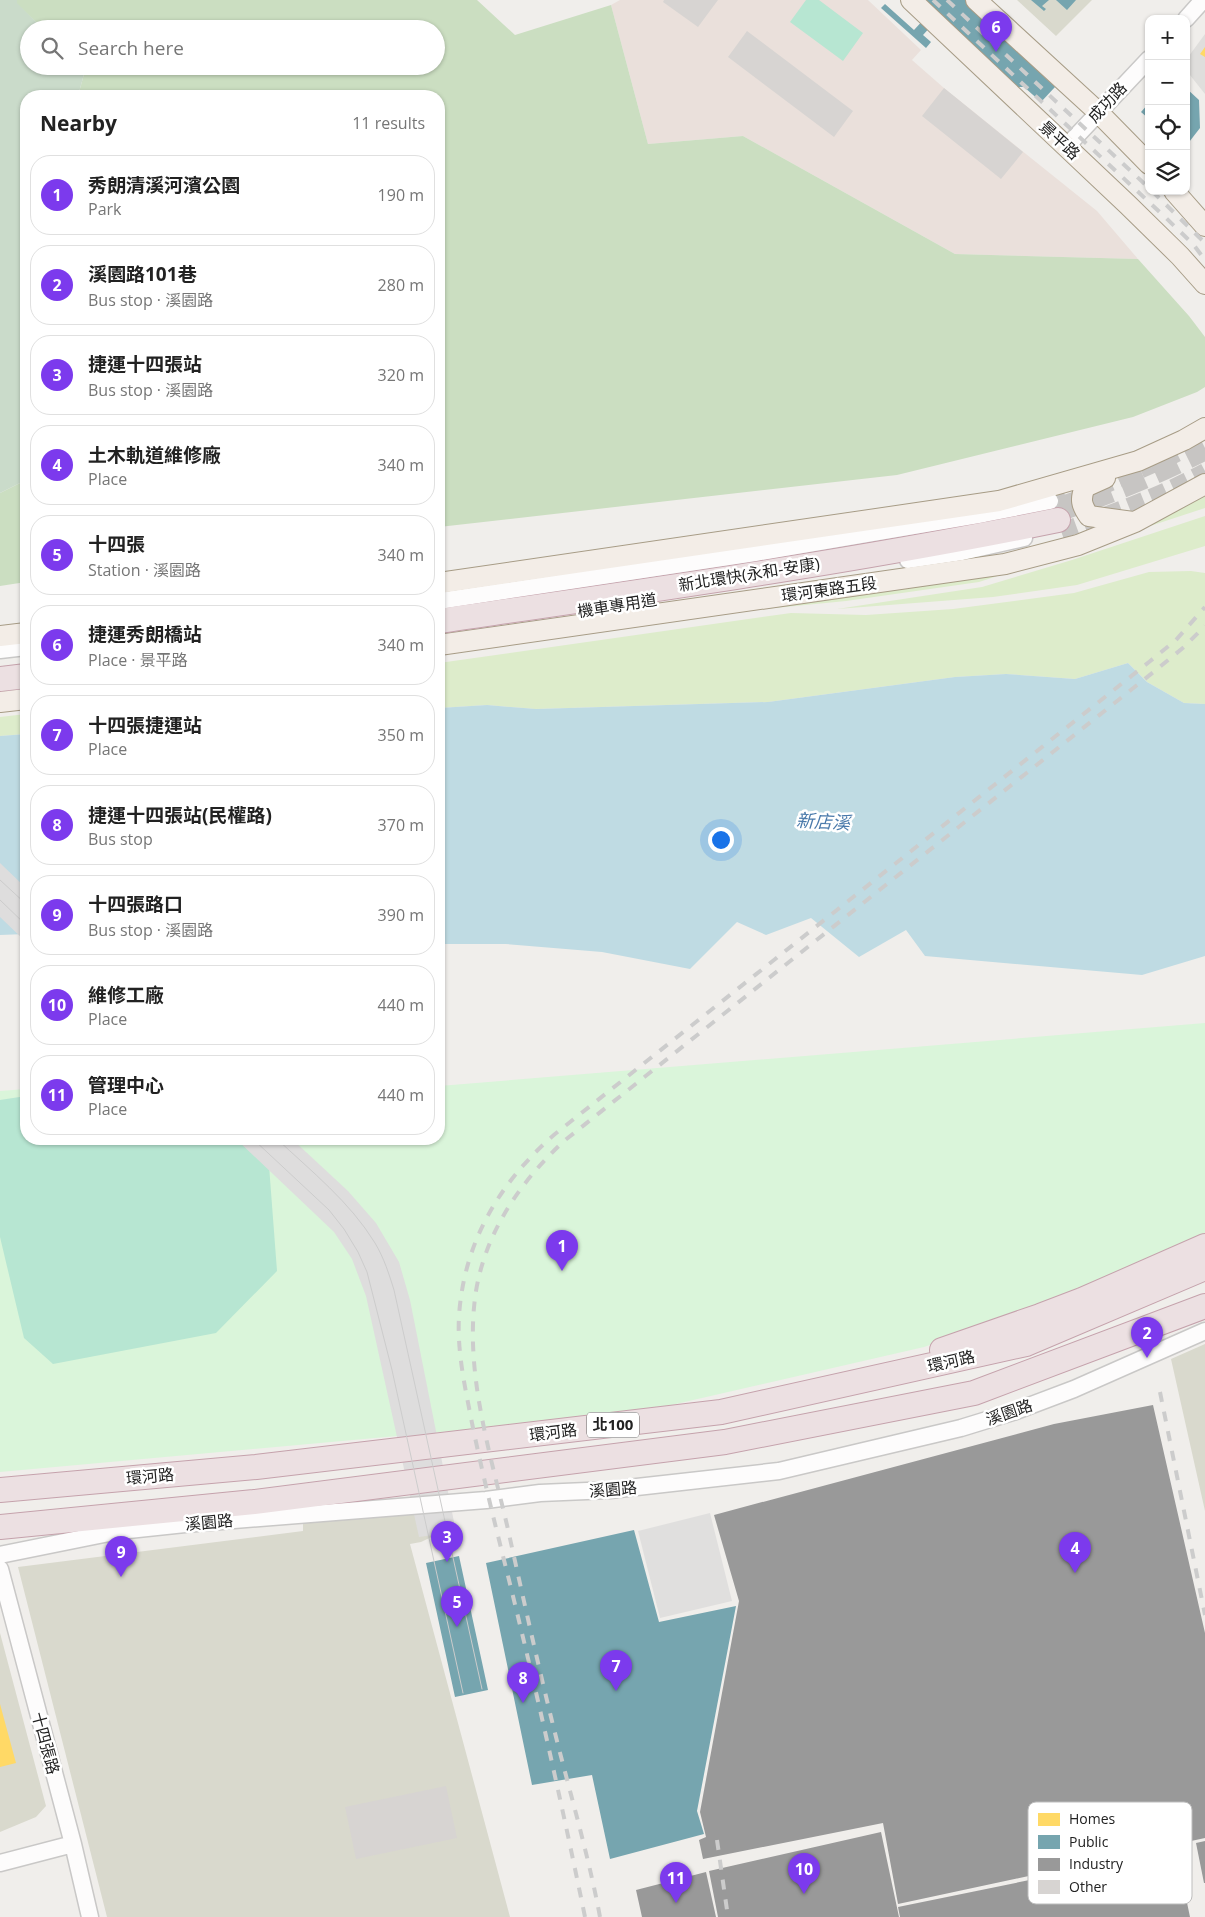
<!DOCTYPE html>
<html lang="en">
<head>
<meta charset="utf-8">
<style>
	:root { --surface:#fff; --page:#f6f6f6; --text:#222; --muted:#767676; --line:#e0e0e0; --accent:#7c3aed }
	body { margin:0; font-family:"Open Sans","Noto Sans TC",sans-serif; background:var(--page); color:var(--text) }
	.controls { position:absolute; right:15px; top:15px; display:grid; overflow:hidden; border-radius:10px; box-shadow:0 1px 4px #0004 }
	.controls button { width:45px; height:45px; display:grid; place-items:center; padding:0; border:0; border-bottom:1px solid var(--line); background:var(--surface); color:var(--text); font:25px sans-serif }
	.you { position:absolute; left:720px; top:839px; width:18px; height:18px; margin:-12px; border:4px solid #fff; border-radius:50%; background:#1a73e8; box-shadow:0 0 0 8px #1a73e833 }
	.badge { display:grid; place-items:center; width:32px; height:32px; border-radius:50%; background:var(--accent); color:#fff; font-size:16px; font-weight:700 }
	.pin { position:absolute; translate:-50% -41px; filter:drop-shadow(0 1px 2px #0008) }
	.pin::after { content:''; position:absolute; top:26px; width:18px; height:15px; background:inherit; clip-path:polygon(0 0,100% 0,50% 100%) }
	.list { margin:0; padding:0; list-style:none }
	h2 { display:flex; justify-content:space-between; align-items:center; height:65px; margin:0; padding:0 20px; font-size:21px }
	h2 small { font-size:16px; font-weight:400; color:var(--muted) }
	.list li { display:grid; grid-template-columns:32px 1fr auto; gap:15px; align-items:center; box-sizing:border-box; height:80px; margin:0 10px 10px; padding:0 10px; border:1px solid var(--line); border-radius:20px }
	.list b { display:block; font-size:19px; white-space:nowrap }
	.list p { margin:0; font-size:16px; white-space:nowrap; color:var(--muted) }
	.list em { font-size:16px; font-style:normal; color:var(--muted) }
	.icon { flex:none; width:28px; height:28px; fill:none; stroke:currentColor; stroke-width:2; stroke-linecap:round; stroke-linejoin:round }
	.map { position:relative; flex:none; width:1205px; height:1917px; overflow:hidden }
	.search { position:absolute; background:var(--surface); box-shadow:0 1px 4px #0004; left:20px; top:20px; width:425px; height:55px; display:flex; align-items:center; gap:12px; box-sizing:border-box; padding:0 18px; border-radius:28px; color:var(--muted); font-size:19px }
	.panel { position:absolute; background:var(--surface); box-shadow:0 1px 4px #0004; left:20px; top:90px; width:425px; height:1055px; border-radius:20px }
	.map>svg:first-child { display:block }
</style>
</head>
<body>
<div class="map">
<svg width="1205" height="1917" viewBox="0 0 1205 1917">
	<rect width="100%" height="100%" fill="#f0eeeb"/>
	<!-- residential -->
	<path fill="#dfdedc" d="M1205,34V94L1186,70V60Z"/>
	<!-- military -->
	<path fill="#eae0db" d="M620,0H868L921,50L912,60L944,88L1097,211L1138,259L955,254L743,136L648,144L611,5Z"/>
	<!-- construction -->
	<path fill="#d9d9cd" d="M1017,0H1092L1056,36Z
		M1205,1344V1511L1171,1359Z
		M438,1507L440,1533L421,1542L410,1544L510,1917H107L18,1567L303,1531V1523Z
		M0,1633L46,1806L36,1817L0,1832Z"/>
	<!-- grass -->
	<path fill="#ddeccb" d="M1205,495V508L979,582L846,601L704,615L1010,566Z
		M1205,516V546L1077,585L993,597L837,609L982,587L1072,560Z
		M1191,571L1205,573V704L1184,703L1147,682L1128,663L1075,679L1006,674L955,677L768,702L535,709L487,705L439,708V663L791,613L866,615L953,609L1074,593L1149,572Z
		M26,714V734L0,736V717Z"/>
	<!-- forest -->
	<path fill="#cbdec1" d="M17,0H477L515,35L611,5L648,144L743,136L955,254L1138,259L1189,316L1205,337V387L1197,392L1133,417L897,475L439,527V96H78L84,74L77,66H436V29H43L16,3Z
		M26,480V582L0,586V493Z"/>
	<!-- cemetery -->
	<path fill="#cadbca" d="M0,0H17V3L43,29H29V66H77L84,74L78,96H26V480L0,493Z"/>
	<!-- park -->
	<path fill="#daf5da" d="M1205,1023V1237L1044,1306L924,1347L628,1415L0,1472V1091L26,1089V1139H439V1086Z"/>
	<!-- pitch -->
	<path fill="#b7e6d2" d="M806,0H819L863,33L843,61L790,22Z
		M26,1096V1139H267L277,1271L216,1333L53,1364L24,1338L0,1237V1100Z"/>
	<!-- parking -->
	<path fill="#e0dfde" d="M710,1513L732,1601L660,1618L638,1531Z"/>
	<!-- water -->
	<path fill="#bfdbe3" d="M1128,663L1147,682L1184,703L1205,704V956L1142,975L925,956L906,930L859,957L811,918L766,935L737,922L690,969L602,952L506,944H439V708L487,705L536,709L768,702L955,677L1006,674L1075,679Z
		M26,734V934L0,935V736Z"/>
	<!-- pier -->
	<path fill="#dedddd" d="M0,863L26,888V942L0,917Z
		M236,1139H292L348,1191L376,1223L399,1262L410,1300L456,1532L419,1537L366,1296L352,1259L334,1232Z"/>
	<!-- homes -->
	<path fill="#ffd966" d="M1205,47V57L1200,54Z
		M1122,1513L1143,1609L1028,1634L1007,1537Z
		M0,1704L16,1763L0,1767Z"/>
	<!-- public -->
	<path fill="#76a5af" d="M907,0H983L1038,62L1039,72L1055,87L1041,102L1024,87H1014L933,24L923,35L931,42L926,48L881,8L885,4L914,30L926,17Z
		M1031,0H1049L1042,6L1046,9L1044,11Z
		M1056,0H1076L1067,10Z
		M1186,88L1199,100L1200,128L1186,146Z
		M1149,103V119L1141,112Z
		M634,1530L659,1622L736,1606L697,1811L704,1834L610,1859L592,1775L532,1785L486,1563Z
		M459,1556L488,1690L455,1697L426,1563Z"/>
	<!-- industry -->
	<path fill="#999" d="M1153,1405L1205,1633V1838L898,1904L883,1823L703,1859L699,1840L706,1837L700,1812L739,1601L714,1515L1054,1424Z
		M881,1832L899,1917H718L709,1871Z
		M1205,1841V1883H1204L1196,1843Z
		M1176,1850L1190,1917H900L898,1907Z
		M706,1872L716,1917H642L636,1890Z"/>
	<!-- building -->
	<path fill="#d7d4d2" d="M664,0H718L698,27L663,2Z
		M747,31L853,111L834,137L728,57Z
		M944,88L1023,152L1001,179L922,116Z
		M446,1786L457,1838L356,1859L345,1807Z"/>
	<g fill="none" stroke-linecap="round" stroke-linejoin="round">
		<!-- minor-tunnel -->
		<path stroke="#c7c5c3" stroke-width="16" stroke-dasharray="16 8" stroke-linecap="butt" d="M1050,501L1109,484L1167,459L1205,440
			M1061,531C1110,513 1159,496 1205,471"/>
		<!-- highway-tunnel -->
		<path stroke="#c7c5c3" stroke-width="24" stroke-dasharray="24 12" stroke-linecap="butt" d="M1054,511C1108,493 1154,474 1205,448"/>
		<!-- minor casing -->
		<g stroke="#c9c8c7" stroke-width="19">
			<path id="minor" d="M1186,19L1203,0
				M1067,146L1149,59
				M908,560L962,552L1024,538
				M439,601L755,553L984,514L1050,501
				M0,650L26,647
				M0,1555L119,1531L185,1524L486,1500L540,1493L610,1490L779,1471L961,1428L1013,1412L1074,1389L1205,1331
				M0,1569L73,1844L90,1917
				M0,1863L73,1844"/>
		</g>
		<!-- major casing -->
		<g stroke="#a79c86" stroke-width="22">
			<path id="major" d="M911,0L1128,205L1180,256L1205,284
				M976,0L1098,112L1149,164
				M1174,191L1205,226
				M1105,478L1085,487C1080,499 1081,505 1089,516L1133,522
				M439,583L999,501L1138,461L1184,440L1205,428
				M0,636L26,633
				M439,645L1005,564L1078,545L1135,522L1205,484
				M0,702L26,699"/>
		</g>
		<!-- highway casing -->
		<g stroke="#c5a2ac" stroke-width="26">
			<path id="highway" d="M439,621C645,591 853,562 1058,520
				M0,679L26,676
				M942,1350L1040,1316L1082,1300L1205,1246
				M0,1490L256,1467L721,1412L1026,1344L1205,1268
				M0,1527L254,1502L725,1442L974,1393L1205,1306"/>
		</g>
		<!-- minor -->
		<use href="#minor" stroke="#fdfcfc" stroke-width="16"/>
		<!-- major -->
		<use href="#major" stroke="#f3ede7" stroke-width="20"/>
		<!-- highway -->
		<use href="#highway" stroke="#ece0e2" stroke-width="24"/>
		<!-- tram -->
		<path stroke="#ccc" stroke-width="1" d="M0,880L26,904
			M0,900L26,925
			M253,1139L329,1210L344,1229L358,1252L367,1272L392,1370L463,1693
			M277,1139C311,1171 350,1202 375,1243C384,1258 389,1274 394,1290L482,1689"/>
		<!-- rail -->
		<path stroke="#ccc" stroke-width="4" stroke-dasharray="10 10" stroke-linecap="butt" d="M933,0L1166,218L1193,244L1205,260
			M947,0L1149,188
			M1152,191L1205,243
			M1160,1392L1205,1615
			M717,1840L728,1917
			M585,1917C561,1800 535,1684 506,1568C494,1520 482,1472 472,1423C465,1387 457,1352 459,1316C464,1241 500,1182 555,1134L1149,662L1176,640L1205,607
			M600,1917C589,1858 572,1800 557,1741C539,1670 523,1597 507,1525C489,1449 464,1369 476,1291C486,1231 521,1181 564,1141L1156,670L1184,647L1205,626"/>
	</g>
	<g text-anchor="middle" stroke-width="5" stroke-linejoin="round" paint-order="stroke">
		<!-- shield labels -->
		<rect fill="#fff" stroke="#646464" stroke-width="1" x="587" y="1412.5" width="52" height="25" rx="4"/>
		<g font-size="15" font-weight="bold" fill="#222">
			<text x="613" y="1430">北100</text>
		</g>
		<!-- street labels -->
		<g font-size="16" fill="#222" stroke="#fff">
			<text transform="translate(1107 102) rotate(-47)" y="6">成功路</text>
			<text transform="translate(1060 140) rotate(43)" y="6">景平路</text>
			<text transform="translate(749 574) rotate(-9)" y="6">新北環快(永和-安康)</text>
			<text transform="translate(829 589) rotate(-8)" y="6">環河東路五段</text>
			<text transform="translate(617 605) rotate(-9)" y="6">機車專用道</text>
			<text transform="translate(951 1361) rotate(-13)" y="6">環河路</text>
			<text transform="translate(1009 1412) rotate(-19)" y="6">溪園路</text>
			<text transform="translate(553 1432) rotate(-7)" y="6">環河路</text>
			<text transform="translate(150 1476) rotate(-5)" y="6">環河路</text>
			<text transform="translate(613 1489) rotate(-5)" y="6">溪園路</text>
			<text transform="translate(209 1522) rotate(-5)" y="6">溪園路</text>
			<text transform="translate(46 1743) rotate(75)" y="6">十四張路</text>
		</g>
		<!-- water labels -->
		<g font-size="18" font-style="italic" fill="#4a7aab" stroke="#fff">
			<text transform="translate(823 822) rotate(3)" y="6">新店溪</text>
		</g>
	</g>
	<!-- legend -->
	<rect x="1028" y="1802" width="164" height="102" rx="8" fill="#fff" stroke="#bdbdbd" stroke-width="1"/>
	<rect x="1038" y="1813" width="22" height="13" fill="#ffd966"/>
	<rect x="1038" y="1835" width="22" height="14" fill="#76a5af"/>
	<rect x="1038" y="1858" width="22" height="13" fill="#999"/>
	<rect x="1038" y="1880" width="22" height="14" fill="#d7d4d2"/>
	<g font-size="14" fill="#222">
		<text x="1069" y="1824">Homes</text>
		<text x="1069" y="1847">Public</text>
		<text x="1069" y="1869">Industry</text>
		<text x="1069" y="1892">Other</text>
	</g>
</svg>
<div class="controls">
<button>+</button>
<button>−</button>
<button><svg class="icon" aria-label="locate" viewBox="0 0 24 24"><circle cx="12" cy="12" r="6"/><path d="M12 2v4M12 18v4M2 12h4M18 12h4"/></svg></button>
<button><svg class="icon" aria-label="layers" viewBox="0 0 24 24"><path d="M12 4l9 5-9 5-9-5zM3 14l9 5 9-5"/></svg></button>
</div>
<div class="you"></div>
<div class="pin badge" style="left:562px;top:1271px">1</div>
<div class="pin badge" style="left:1147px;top:1358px">2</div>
<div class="pin badge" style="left:447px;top:1562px">3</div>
<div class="pin badge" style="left:1075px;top:1573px">4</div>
<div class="pin badge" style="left:457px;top:1627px">5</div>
<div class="pin badge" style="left:996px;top:52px">6</div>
<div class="pin badge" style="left:616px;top:1691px">7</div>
<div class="pin badge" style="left:523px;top:1703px">8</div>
<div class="pin badge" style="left:121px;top:1577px">9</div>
<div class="pin badge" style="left:804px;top:1894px">10</div>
<div class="pin badge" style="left:676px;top:1903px">11</div>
<div class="search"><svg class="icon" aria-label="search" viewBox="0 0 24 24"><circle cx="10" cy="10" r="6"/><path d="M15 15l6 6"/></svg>Search here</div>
<section class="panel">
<h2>Nearby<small>11 results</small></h2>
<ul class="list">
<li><span class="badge">1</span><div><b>秀朗清溪河濱公園</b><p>Park</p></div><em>190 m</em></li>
<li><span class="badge">2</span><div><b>溪園路101巷</b><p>Bus stop · 溪園路</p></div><em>280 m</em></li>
<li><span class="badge">3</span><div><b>捷運十四張站</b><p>Bus stop · 溪園路</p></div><em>320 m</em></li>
<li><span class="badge">4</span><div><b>土木軌道維修廠</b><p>Place</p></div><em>340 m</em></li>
<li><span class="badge">5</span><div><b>十四張</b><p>Station · 溪園路</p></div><em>340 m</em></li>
<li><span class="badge">6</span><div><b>捷運秀朗橋站</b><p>Place · 景平路</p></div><em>340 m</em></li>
<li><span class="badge">7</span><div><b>十四張捷運站</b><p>Place</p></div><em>350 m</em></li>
<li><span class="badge">8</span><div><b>捷運十四張站(民權路)</b><p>Bus stop</p></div><em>370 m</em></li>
<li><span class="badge">9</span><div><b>十四張路口</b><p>Bus stop · 溪園路</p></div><em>390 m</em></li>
<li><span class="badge">10</span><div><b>維修工廠</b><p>Place</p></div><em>440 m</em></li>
<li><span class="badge">11</span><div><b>管理中心</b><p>Place</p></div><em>440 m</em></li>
</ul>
</section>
</div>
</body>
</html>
